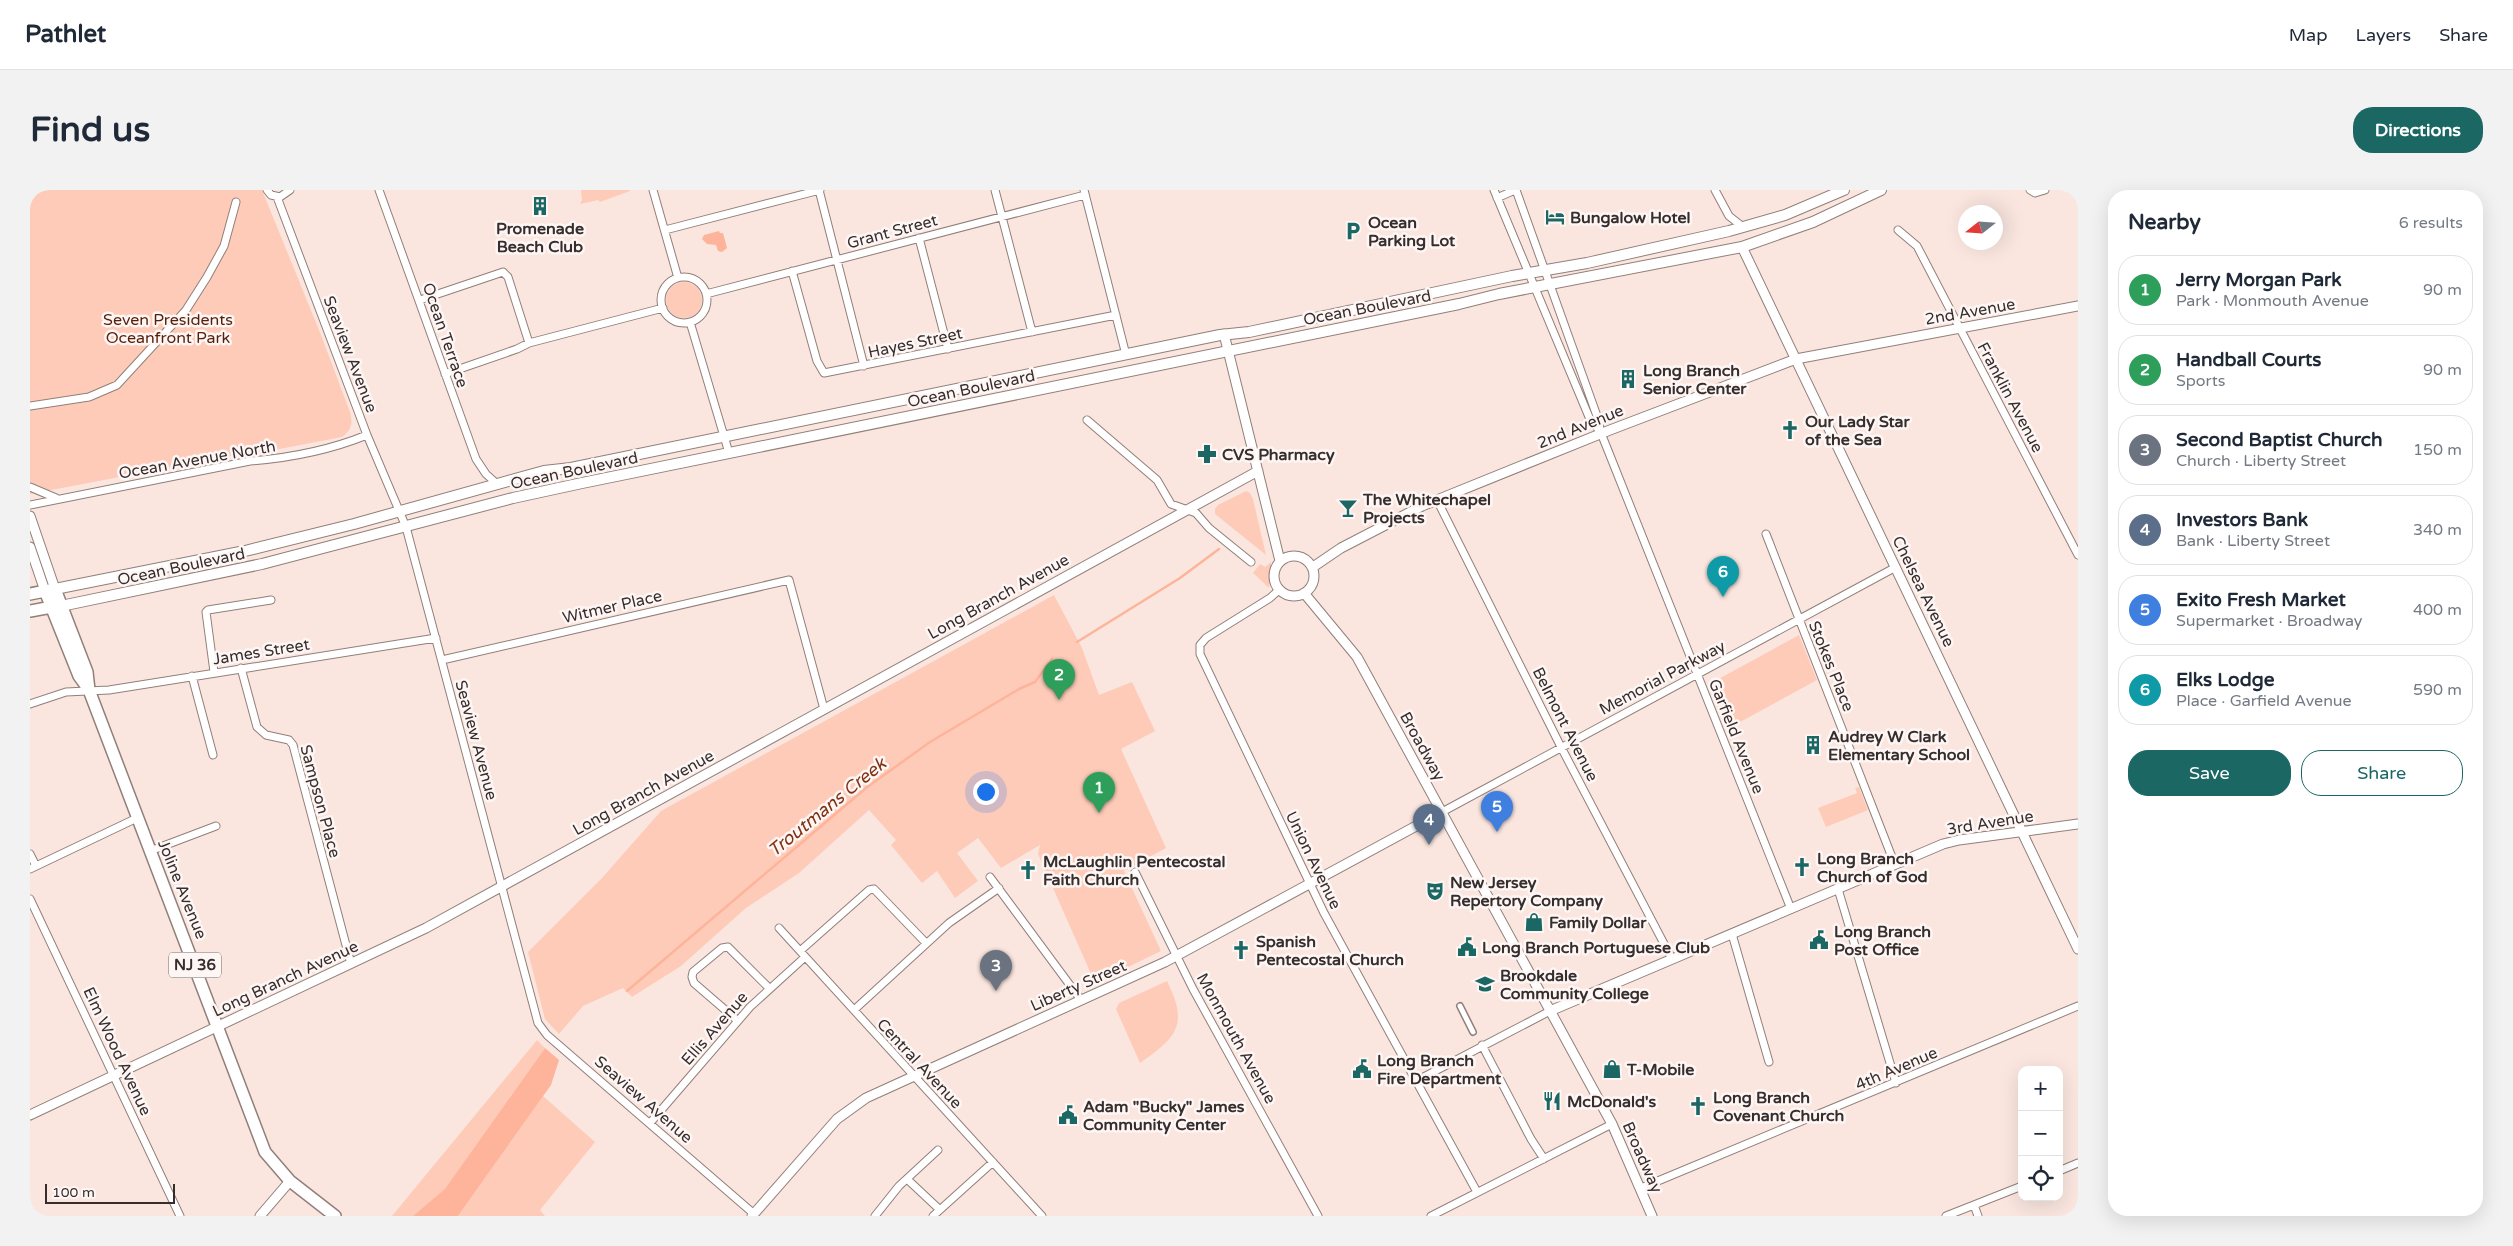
<!DOCTYPE html>
<html lang="en">
<head>
<meta charset="utf-8">
<style>
	:root { --surface:#fff; --page:#f2f2f3; --text:#1f2937; --muted:#747a83; --line:#e0e1e3; --accent:#1b6764 }
	body { margin:0; font-family:"Varela Round",sans-serif; background:var(--page); color:var(--text) }
	.controls { position:absolute; right:15px; bottom:15px; display:grid; overflow:hidden; border-radius:10px; box-shadow:0 5px 20px #0002 }
	.controls button { width:45px; height:45px; display:grid; place-items:center; padding:0; border:0; border-bottom:1px solid var(--line); background:var(--surface); color:var(--text); font:25px sans-serif }
	.compass { position:absolute; left:1928px; top:15px; width:45px; height:45px; border-radius:50%; background:var(--surface); box-shadow:0 5px 20px #0002; rotate:253deg }
	.scale { position:absolute; left:15px; bottom:12px; width:130px; box-sizing:border-box; padding-left:5px; border:2px solid #362e2c; border-top:0; font-size:14px; line-height:18px; white-space:nowrap; color:#362e2c; -webkit-text-stroke:4px #fef6f4; paint-order:stroke }
	.you { position:absolute; left:955px; top:601px; width:18px; height:18px; margin:-12px; border:4px solid #fff; border-radius:50%; background:#1a73e8; box-shadow:0 0 0 8px #1a73e833 }
	.badge { display:grid; place-items:center; width:32px; height:32px; border-radius:50%; background:var(--accent); color:#fff; font-size:16px; font-weight:700 }
	.pin { position:absolute; translate:-50% -41px; filter:drop-shadow(0 1px 2px #0008) }
	.pin::after { content:''; position:absolute; top:26px; width:18px; height:15px; background:inherit; clip-path:polygon(0 0,100% 0,50% 100%) }
	.list { margin:0; padding:0; list-style:none }
	h2 { display:flex; justify-content:space-between; align-items:center; height:65px; margin:0; padding:0 20px; font-size:21px }
	h2 small { font-size:16px; font-weight:400; color:var(--muted) }
	.list li { display:grid; grid-template-columns:32px 1fr auto; gap:15px; align-items:center; box-sizing:border-box; height:70px; margin:0 10px 10px; padding:0 10px; border:1px solid var(--line); border-radius:20px }
	.list b { display:block; font-size:19px; white-space:nowrap }
	.list p { margin:0; font-size:16px; white-space:nowrap; color:var(--muted) }
	.list em { font-size:16px; font-style:normal; color:var(--muted) }
	.actions { display:flex; gap:10px; padding:15px 20px }
	.actions a { flex:1; padding:11px 0; border:1px solid var(--accent); border-radius:20px; text-align:center; font-size:18px; color:var(--accent) }
	.actions .main { background:var(--accent); color:#fff }
	.icon { flex:none; width:28px; height:28px; fill:none; stroke:currentColor; stroke-width:2; stroke-linecap:round; stroke-linejoin:round }
	.map { position:relative; flex:none; width:2048px; height:1026px; overflow:hidden; border-radius:20px }
	header { display:flex; align-items:center; gap:30px; box-sizing:border-box; height:70px; padding:0 25px; background:var(--surface); border-bottom:1px solid var(--line) }
	header strong { font-size:24px }
	nav { display:flex; gap:28px; margin-inline-start:auto; font-size:18px }
	.intro { display:flex; align-items:center; justify-content:space-between; box-sizing:border-box; height:120px; padding:0 30px }
	h1 { margin:0; font-size:35px }
	.button { padding:12px 22px; border-radius:20px; background:var(--accent); color:#fff; font-size:18px; font-weight:700 }
	main { display:flex; gap:30px; padding:0 30px }
	aside { flex:1; background:var(--surface); border-radius:20px; box-shadow:0 5px 20px #0002 }
	.map>svg:first-child { display:block }
</style>
</head>
<body>
<header>
<strong>Pathlet</strong>
<nav><a>Map</a><a>Layers</a><a>Share</a></nav>
</header>
<div class="intro"><h1>Find us</h1><a class="button">Directions</a></div>
<main>
<div class="map">
<svg width="2048" height="1026" viewBox="0 0 2048 1026">
	<rect width="100%" height="100%" fill="#fae6df"/>
	<!-- green -->
	<path fill="#fecbb9" d="M0,0H232L291,145L320,222C323,233 322,240 312,247L234,262H222L0,304Z
		M551,0H600V1L570,12L568,10L550,14L552,10Z
		M636 110a18 18 0 1 1 36 0a18 18 0 1 1-36 0Z
		M1216,301L1220,303L1223,309L1236,365L1185,324V319L1188,315Z
		M1241,372V375L1239,398L1223,383L1230,374L1235,377Z
		M1024,405L1052,458L1069,505L1102,492L1125,541L1091,559L1136,658L1094,681L1131,761L1065,793L1008,664L1010,655L971,678L948,648L927,663L948,691L925,708L907,681L892,693L861,655L866,650L839,620L769,683L716,718L651,776L602,807L593,798L553,816L529,844L515,829L498,762L572,688L631,621Z
		M1769,445L1787,490L1701,537L1683,492Z
		M1829,597L1838,620L1796,637L1788,618L1827,603L1825,598Z
		M1137,791C1159,835 1147,847 1110,873L1086,819L1089,813Z
		M507,850L515,858L415,1000L383,1026H362Z
		M513,906L565,952L510,1020L515,1026H428Z"/>
	<!-- water -->
	<path fill="#fdb49a" d="M689,41L690,43H693L697,58L692,62L688,61L686,55L677,54L672,49L674,45Z
		M515,858L529,870L521,895L428,1026H383L415,999Z"/>
	<g fill="none" stroke-linecap="round" stroke-linejoin="round">
		<!-- stream -->
		<path stroke="#fdb49a" stroke-width="2.5" d="M1047,452L1150,388L1189,359
			M597,801L836,598L900,552L989,499L1005,492L1022,469"/>
		<!-- pedestrian casing -->
		<g stroke="#917f79" stroke-width="8">
			<path id="pedestrian" d="M1430,816L1443,842"/>
		</g>
		<!-- minor casing -->
		<g stroke="#917f79" stroke-width="9">
			<path id="minor" d="M237,0L241,5L250,7L260,0
				M349,0L446,269L456,284L466,293
				M623,0L648,88
				M789,0L834,176
				M965,0L1002,142
				M1054,0L1096,165
				M1464,0L1559,227L1568,239
				M1486,0L1567,226L1571,243L1761,719
				M1685,0L1699,26L1713,37
				M2000,0L2005,3L2015,0
				M247,7L337,245L376,337L508,833L517,845L724,1024
				M1467,8L1485,0
				M635,40L790,0
				M1868,40L1887,56L2048,365
				M889,48L918,159
				M762,81L787,171L794,183L1086,125
				M631 110a23 23 0 1 1 46 0a23 23 0 1 1-46 0Z
				M676,104L1055,5
				M390,110L473,82L478,87L499,153
				M660,132L699,263
				M415,184L487,159L499,153L633,118
				M0,216L59,207L87,195L156,120L177,87L194,56L206,12
				M1057,230L1127,290L1141,314L1166,323L1179,338L1221,372
				M0,297L26,308
				M1407,310L1531,557L1642,769
				M0,315L220,271C259,268 300,260 337,245
				M1736,344L1865,675
				M1249,400L1240,408L1176,448L1170,455V464L1294,723L1447,1002
				M412,470L759,390L794,519
				M211,478L227,537L236,545L259,550L263,555L321,774
				M184,482L176,422L178,420L241,410
				M162,486L183,565
				M0,514L36,502L79,500L406,448
				M1412,622L1866,377
				M120,661L186,636
				M0,664L6,676
				M0,679L107,628
				M1105,682L1163,799L1288,1026
				M960,687L1051,810
				M1808,699L1866,893
				M0,709L150,1026
				M749,738L1012,1026
				M1702,744L1739,872
				M770,761L839,700L844,699L896,753
				M824,820L919,733L969,698
				M708,831L664,793L662,787L663,782L692,758L698,757L739,798
				M1452,855L1501,949L1514,969
				M1386,891L1520,821
				M620,933L720,817L775,767
				M2029,981L2048,973
				M877,989L909,1019
				M1611,998L2048,816
				M1944,1015L1948,1026
				M845,1026L869,996L908,960
				M903,1026L963,972
				M1401,1026L1582,934
				M1916,1026L1992,996"/>
		</g>
		<!-- tertiary casing -->
		<g stroke="#917f79" stroke-width="11">
			<path id="tertiary" d="M1712,57L2048,759
				M1194,144L1250,371
				M0,326L25,399
				M0,357L15,401
				M1244 386a20 20 0 1 1 40 0a20 20 0 1 1-40 0Z
				M1283,377L1311,358L1392,316L1580,240L1766,169L2048,116
				M1274,403L1327,467L1582,934L1622,1026
				M1520,821L1913,654L1929,650L2048,634
				M0,925L396,738L1228,281
				M230,1026L260,991
				M722,1026L807,929L836,908L1135,772L1412,622"/>
		</g>
		<!-- secondary casing -->
		<g stroke="#917f79" stroke-width="12">
			<path id="secondary" d="M25,399L215,361L324,334L514,281L541,278L1190,145L1219,142L1482,86L1557,73L1699,41L1755,25L1814,0
				M31,416L232,374L483,308L552,293L1429,114L1469,104L1712,57L1783,32L1851,0"/>
		</g>
		<!-- primary casing -->
		<g stroke="#917f79" stroke-width="14">
			<path id="primary" d="M15,401L49,486L57,497
				M0,404L25,399L57,482L59,500L235,962L260,991L305,1026
				M0,421L27,416"/>
		</g>
		<!-- pedestrian -->
		<use href="#pedestrian" stroke="#fff" stroke-width="5"/>
		<!-- minor -->
		<use href="#minor" stroke="#fff" stroke-width="7"/>
		<!-- tertiary -->
		<use href="#tertiary" stroke="#fff" stroke-width="9"/>
		<!-- secondary -->
		<use href="#secondary" stroke="#fff" stroke-width="10"/>
		<!-- primary -->
		<use href="#primary" stroke="#fff" stroke-width="11"/>
	</g>
	<!-- icons -->
	<defs>
		<g id="building-bare" transform="scale(1.5)"><path d="M-4-6H4V6H1V3H-1V6H-4ZM-2.5-4.3h1.7v1.8h-1.7ZM.8-4.3h1.7v1.8H.8ZM-2.5-1h1.7V.8h-1.7ZM.8-1h1.7V.8H.8Z" fill="#1b6764" stroke="#fef6f4" stroke-width="2.5" paint-order="stroke"/></g>
		<g id="hotel-bare" transform="scale(1.5)"><path d="M-6-4.5h1.5V1H6V5H4.5V3h-9V5H-6ZM-4 0a1.8 1.8 0 1 1 3.6 0ZM.5 0V-2.5h3Q6-2.5 6 0Z" fill="#1b6764" stroke="#fef6f4" stroke-width="2.5" paint-order="stroke"/></g>
		<g id="parking-bare" transform="scale(1.5)"><path d="M-3.5-5.5H1a3.5 3.5 0 0 1 0 7H-1V5.5H-3.5ZM-1-3.4V-.6H.8a1.4 1.4 0 0 0 0-2.8Z" fill="#1b6764" stroke="#fef6f4" stroke-width="2.5" paint-order="stroke"/></g>
		<g id="church-bare" transform="scale(1.5)"><path d="M-1.2-6h2.4v3.5h3.3v2.4h-3.3V6h-2.4V-.1h-3.3v-2.4h3.3Z" fill="#1b6764" stroke="#fef6f4" stroke-width="2.5" paint-order="stroke"/></g>
		<g id="pharmacy-bare" transform="scale(1.5)"><path d="M-2-6h4v4h4v4h-4v4h-4v-4h-4v-4h4Z" fill="#1b6764" stroke="#fef6f4" stroke-width="2.5" paint-order="stroke"/></g>
		<g id="bar-bare" transform="scale(1.5)"><path d="M-6-5H6L.8 .8V4.5H3.5V6h-7V4.5H-.8V.8Z" fill="#1b6764" stroke="#fef6f4" stroke-width="2.5" paint-order="stroke"/></g>
		<g id="theatre-bare" transform="scale(1.5)"><path d="M-5-5.5Q0-4 5-5.5V0Q5 5 0 6Q-5 5-5 0ZM-3.3-2.5H-1v1.5H-3.3ZM1-2.5H3.3v1.5H1ZM-2.8 1Q0 5.5 2.8 1Z" fill="#1b6764" stroke="#fef6f4" stroke-width="2.5" paint-order="stroke"/></g>
		<g id="shop-bare" transform="scale(1.5)"><path d="M-5-2.5h2.3a2.7 3.5 0 0 1 5.4 0H5L5.5 6h-11ZM-1.5-2.5h3a1.5 2.3 0 0 0-3 0Z" fill="#1b6764" stroke="#fef6f4" stroke-width="2.5" paint-order="stroke"/></g>
		<g id="civic-bare" transform="scale(1.5)"><path d="M-.6-6.5H3V-4.5H.6V-3L4-1V1h2V6H-6V1h2V-1L-.6-3ZM-1.2 2.5V6h2.4V2.5Z" fill="#1b6764" stroke="#fef6f4" stroke-width="2.5" paint-order="stroke"/></g>
		<g id="university-bare" transform="scale(1.5)"><path d="M0-5L7-2L0 1L-7-2ZM-4 1L0 2.5L4 1V4Q0 6-4 4Z" fill="#1b6764" stroke="#fef6f4" stroke-width="2.5" paint-order="stroke"/></g>
		<g id="restaurant-bare" transform="scale(1.5)"><path d="M-5-6h1v4h1v-4h1v4h1v-4h1v5L-1.5 .5V6h-2V.5L-5-1ZM5-6V6H3V1.5H1.5Q1.5-4 5-6Z" fill="#1b6764" stroke="#fef6f4" stroke-width="2.5" paint-order="stroke"/></g>
	</defs>
	<g fill-rule="evenodd">
		<use href="#building-bare" x="510" y="16"/>
		<use href="#hotel-bare" x="1525" y="27"/>
		<use href="#parking-bare" x="1323" y="41"/>
		<use href="#building-bare" x="1598" y="189"/>
		<use href="#church-bare" x="1760" y="240"/>
		<use href="#pharmacy-bare" x="1177" y="264"/>
		<use href="#bar-bare" x="1318" y="318"/>
		<use href="#building-bare" x="1783" y="555"/>
		<use href="#church-bare" x="1772" y="677"/>
		<use href="#church-bare" x="998" y="680"/>
		<use href="#theatre-bare" x="1405" y="701"/>
		<use href="#shop-bare" x="1504" y="732"/>
		<use href="#civic-bare" x="1789" y="750"/>
		<use href="#civic-bare" x="1437" y="757"/>
		<use href="#church-bare" x="1211" y="760"/>
		<use href="#university-bare" x="1455" y="794"/>
		<use href="#civic-bare" x="1332" y="879"/>
		<use href="#shop-bare" x="1582" y="879"/>
		<use href="#restaurant-bare" x="1522" y="911"/>
		<use href="#church-bare" x="1668" y="916"/>
		<use href="#civic-bare" x="1038" y="925"/>
	</g>
	<g text-anchor="middle" stroke-width="5" stroke-linejoin="round" paint-order="stroke">
		<!-- shield labels -->
		<rect fill="#fef6f4" stroke="#726a68" stroke-width="1" x="139" y="762.5" width="52" height="25" rx="4"/>
		<g font-size="15" font-weight="bold" fill="#362e2c">
			<text x="165" y="780">NJ 36</text>
		</g>
		<!-- poi labels -->
		<g font-size="16" font-weight="bold" fill="#362e2c" stroke="#fef6f4" text-anchor="start">
			<text x="1540" y="33">Bungalow Hotel</text>
			<text x="1338" y="38">Ocean<tspan x="1338" dy="18">Parking Lot</tspan></text>
			<text x="510" y="44" text-anchor="middle">Promenade<tspan x="510" dy="18">Beach Club</tspan></text>
			<text x="1613" y="186">Long Branch<tspan x="1613" dy="18">Senior Center</tspan></text>
			<text x="1775" y="237">Our Lady Star<tspan x="1775" dy="18">of the Sea</tspan></text>
			<text x="1192" y="270">CVS Pharmacy</text>
			<text x="1333" y="315">The Whitechapel<tspan x="1333" dy="18">Projects</tspan></text>
			<text x="1798" y="552">Audrey W Clark<tspan x="1798" dy="18">Elementary School</tspan></text>
			<text x="1787" y="674">Long Branch<tspan x="1787" dy="18">Church of God</tspan></text>
			<text x="1013" y="677">McLaughlin Pentecostal<tspan x="1013" dy="18">Faith Church</tspan></text>
			<text x="1420" y="698">New Jersey<tspan x="1420" dy="18">Repertory Company</tspan></text>
			<text x="1519" y="738">Family Dollar</text>
			<text x="1804" y="747">Long Branch<tspan x="1804" dy="18">Post Office</tspan></text>
			<text x="1226" y="757">Spanish<tspan x="1226" dy="18">Pentecostal Church</tspan></text>
			<text x="1452" y="763">Long Branch Portuguese Club</text>
			<text x="1470" y="791">Brookdale<tspan x="1470" dy="18">Community College</tspan></text>
			<text x="1347" y="876">Long Branch<tspan x="1347" dy="18">Fire Department</tspan></text>
			<text x="1597" y="885">T-Mobile</text>
			<text x="1683" y="913">Long Branch<tspan x="1683" dy="18">Covenant Church</tspan></text>
			<text x="1537" y="917">McDonald's</text>
			<text x="1053" y="922">Adam "Bucky" James<tspan x="1053" dy="18">Community Center</tspan></text>
		</g>
		<!-- street labels -->
		<g font-size="16" fill="#362e2c" stroke="#fef6f4">
			<text transform="translate(862 41) rotate(-15)" y="6">Grant Street</text>
			<text transform="translate(1337 117) rotate(-11)" y="6">Ocean Boulevard</text>
			<text transform="translate(1940 121) rotate(-10)" y="6">2nd Avenue</text>
			<text transform="translate(416 145) rotate(71)" y="6">Ocean Terrace</text>
			<text transform="translate(885 152) rotate(-12)" y="6">Hayes Street</text>
			<text transform="translate(321 164) rotate(69)" y="6">Seaview Avenue</text>
			<text transform="translate(941 198) rotate(-12)" y="6">Ocean Boulevard</text>
			<text transform="translate(1981 207) rotate(62)" y="6">Franklin Avenue</text>
			<text transform="translate(1550 236) rotate(-22)" y="6">2nd Avenue</text>
			<text transform="translate(167 269) rotate(-10)" y="6">Ocean Avenue North</text>
			<text transform="translate(544 280) rotate(-12)" y="6">Ocean Boulevard</text>
			<text transform="translate(151 376) rotate(-12)" y="6">Ocean Boulevard</text>
			<text transform="translate(1894 401) rotate(64)" y="6">Chelsea Avenue</text>
			<text transform="translate(968 406) rotate(-29)" y="6">Long Branch Avenue</text>
			<text transform="translate(582 416) rotate(-13)" y="6">Witmer Place</text>
			<text transform="translate(231 461) rotate(-9)" y="6">James Street</text>
			<text transform="translate(1802 476) rotate(68)" y="6">Stokes Place</text>
			<text transform="translate(1632 487) rotate(-28)" y="6">Memorial Parkway</text>
			<text transform="translate(1536 534) rotate(63)" y="6">Belmont Avenue</text>
			<text transform="translate(1707 546) rotate(68)" y="6">Garfield Avenue</text>
			<text transform="translate(447 550) rotate(75)" y="6">Seaview Avenue</text>
			<text transform="translate(1393 556) rotate(61)" y="6">Broadway</text>
			<text transform="translate(613 602) rotate(-29)" y="6">Long Branch Avenue</text>
			<text transform="translate(291 611) rotate(75)" y="6">Sampson Place</text>
			<text transform="translate(1960 632) rotate(-9)" y="6">3rd Avenue</text>
			<text transform="translate(1284 670) rotate(64)" y="6">Union Avenue</text>
			<text transform="translate(153 699) rotate(68)" y="6">Joline Avenue</text>
			<text transform="translate(255 788) rotate(-25)" y="6">Long Branch Avenue</text>
			<text transform="translate(1048 795) rotate(-24)" y="6">Liberty Street</text>
			<text transform="translate(684 838) rotate(-49)" y="6">Ellis Avenue</text>
			<text transform="translate(1207 848) rotate(61)" y="6">Monmouth Avenue</text>
			<text transform="translate(88 861) rotate(65)" y="6">Elm Wood Avenue</text>
			<text transform="translate(890 873) rotate(47)" y="6">Central Avenue</text>
			<text transform="translate(1866 878) rotate(-23)" y="6">4th Avenue</text>
			<text transform="translate(614 909) rotate(41)" y="6">Seaview Avenue</text>
			<text transform="translate(1613 967) rotate(66)" y="6">Broadway</text>
		</g>
		<!-- park labels -->
		<g font-size="16" fill="#561f09" stroke="#fef6f4">
			<text x="138" y="135">Seven Presidents<tspan x="138" dy="18">Oceanfront Park</tspan></text>
		</g>
		<!-- water labels -->
		<g font-size="18" font-style="italic" fill="#813212" stroke="#fef6f4">
			<text transform="translate(797 617) rotate(-39)" y="6">Troutmans Creek</text>
		</g>
	</g>
</svg>
<div class="controls">
<button>+</button>
<button>−</button>
<button><svg class="icon" aria-label="locate" viewBox="0 0 24 24"><circle cx="12" cy="12" r="6"/><path d="M12 2v4M12 18v4M2 12h4M18 12h4"/></svg></button>
</div>
<svg class="compass" viewBox="-18 -18 36 36"><path d="M0-13l5 13h-10z" fill="#e53935"/><path d="M0 13l5-13h-10z" fill="#747a83"/></svg>
<div class="scale">100 m</div>
<div class="you"></div>
<div class="pin badge" style="left:1069px;top:623px;background:#2e9e5b">1</div>
<div class="pin badge" style="left:1029px;top:510px;background:#2e9e5b">2</div>
<div class="pin badge" style="left:966px;top:801px;background:#6b7280">3</div>
<div class="pin badge" style="left:1399px;top:655px;background:#5c6f8a">4</div>
<div class="pin badge" style="left:1467px;top:642px;background:#3f7fe0">5</div>
<div class="pin badge" style="left:1693px;top:407px;background:#0f9aa8">6</div>
</div>
<aside>
<h2>Nearby<small>6 results</small></h2>
<ul class="list">
<li><span class="badge" style="background:#2e9e5b">1</span><div><b>Jerry Morgan Park</b><p>Park · Monmouth Avenue</p></div><em>90 m</em></li>
<li><span class="badge" style="background:#2e9e5b">2</span><div><b>Handball Courts</b><p>Sports</p></div><em>90 m</em></li>
<li><span class="badge" style="background:#6b7280">3</span><div><b>Second Baptist Church</b><p>Church · Liberty Street</p></div><em>150 m</em></li>
<li><span class="badge" style="background:#5c6f8a">4</span><div><b>Investors Bank</b><p>Bank · Liberty Street</p></div><em>340 m</em></li>
<li><span class="badge" style="background:#3f7fe0">5</span><div><b>Exito Fresh Market</b><p>Supermarket · Broadway</p></div><em>400 m</em></li>
<li><span class="badge" style="background:#0f9aa8">6</span><div><b>Elks Lodge</b><p>Place · Garfield Avenue</p></div><em>590 m</em></li>
</ul>
<div class="actions"><a class="main">Save</a><a>Share</a></div>
</aside>
</main>
</body>
</html>
